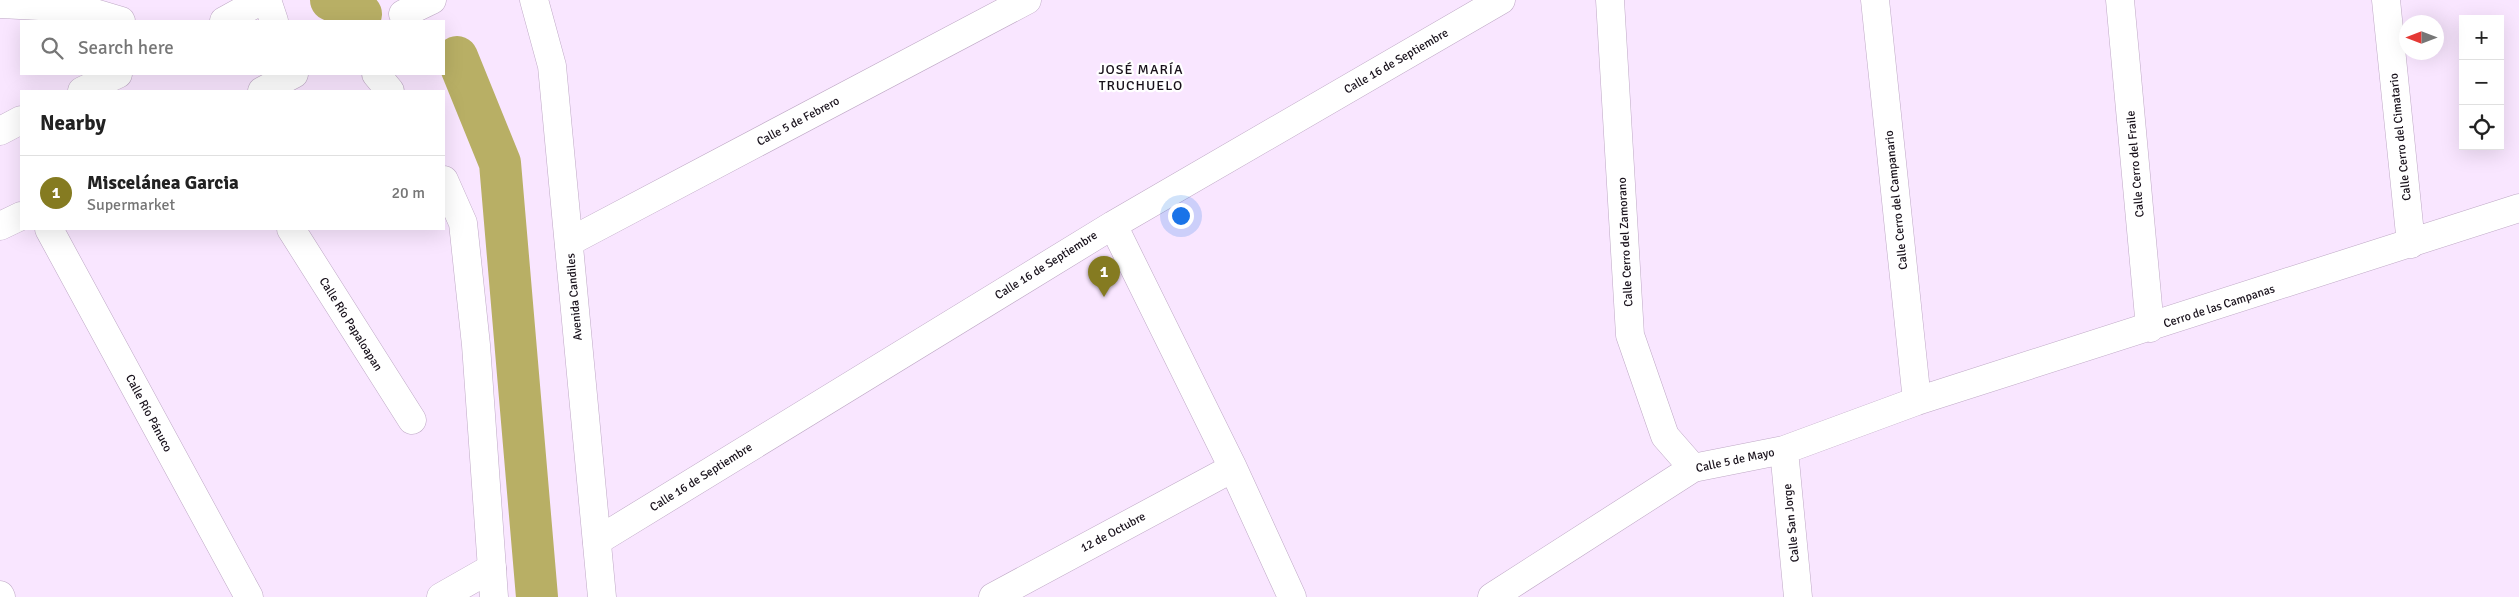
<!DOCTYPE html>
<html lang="en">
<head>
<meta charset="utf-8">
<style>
	:root { --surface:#fff; --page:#f6f6f6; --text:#222; --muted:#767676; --line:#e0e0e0; --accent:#857b21 }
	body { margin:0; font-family:Signika,sans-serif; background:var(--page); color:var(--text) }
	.controls { position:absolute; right:15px; top:15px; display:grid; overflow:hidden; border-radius:0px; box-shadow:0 5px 20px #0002 }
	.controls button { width:45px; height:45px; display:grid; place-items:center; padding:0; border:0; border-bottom:1px solid var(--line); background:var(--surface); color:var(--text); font:25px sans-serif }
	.compass { position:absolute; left:2399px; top:15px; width:45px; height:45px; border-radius:50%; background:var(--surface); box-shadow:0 5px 20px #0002; rotate:270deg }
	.you { position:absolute; left:1180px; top:215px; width:18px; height:18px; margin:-12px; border:4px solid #fff; border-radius:50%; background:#1a73e8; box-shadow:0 0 0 8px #1a73e833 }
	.badge { display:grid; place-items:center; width:32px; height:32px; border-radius:50%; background:var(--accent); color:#fff; font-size:16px; font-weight:700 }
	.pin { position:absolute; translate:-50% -41px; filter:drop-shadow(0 1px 2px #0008) }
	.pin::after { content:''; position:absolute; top:26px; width:18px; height:15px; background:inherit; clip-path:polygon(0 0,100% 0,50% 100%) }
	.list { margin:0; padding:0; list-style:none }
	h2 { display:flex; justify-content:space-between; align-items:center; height:65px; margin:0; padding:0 20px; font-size:21px }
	h2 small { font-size:16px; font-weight:400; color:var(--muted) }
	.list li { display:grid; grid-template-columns:32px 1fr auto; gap:15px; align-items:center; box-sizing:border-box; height:75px; padding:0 20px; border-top:1px solid var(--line) }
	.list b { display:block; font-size:19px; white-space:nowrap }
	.list p { margin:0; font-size:16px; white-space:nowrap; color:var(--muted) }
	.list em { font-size:16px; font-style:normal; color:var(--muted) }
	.icon { flex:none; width:28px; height:28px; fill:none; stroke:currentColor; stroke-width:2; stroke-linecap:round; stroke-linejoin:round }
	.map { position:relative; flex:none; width:2519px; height:597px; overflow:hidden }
	.search { position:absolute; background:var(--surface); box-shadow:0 5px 20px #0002; left:20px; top:20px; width:425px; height:55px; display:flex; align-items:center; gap:12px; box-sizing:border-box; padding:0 18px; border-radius:0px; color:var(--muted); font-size:19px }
	.panel { position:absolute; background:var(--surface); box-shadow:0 5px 20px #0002; left:20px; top:90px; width:425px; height:140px; border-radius:0px }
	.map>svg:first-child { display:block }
</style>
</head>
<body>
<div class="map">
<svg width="2519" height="597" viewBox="0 0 2519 597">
	<rect width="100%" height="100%" fill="#f9e6ff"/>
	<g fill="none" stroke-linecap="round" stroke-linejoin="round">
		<!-- canal -->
		<path stroke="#b8af65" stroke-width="42" d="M331,0L361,14
			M457,57L500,163L537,597"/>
		<!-- minor casing -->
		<g stroke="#bea8c5" stroke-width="29">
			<path id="minor" d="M1610,0L1630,335L1665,436L1693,468
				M1875,0L1917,401
				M2120,0L2150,328
				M2386,0L2411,244
				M1113,225L1233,468L1292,597
				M49,229L249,597
				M291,229L412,420
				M569,242L1027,0
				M1784,450L1798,597
				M597,541L1113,225L1501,0
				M0,595L1,597
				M441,597L492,568
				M993,597L1233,468
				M1492,597L1693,468L1784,450L1917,401L2519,208"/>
		</g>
		<!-- secondary casing -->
		<g stroke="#bea8c5" stroke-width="29">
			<path id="secondary" d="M267,0L274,21
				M534,0L552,66L602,597
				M0,4L78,8L121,21
				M403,14L432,0
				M224,21L262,0
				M376,74L390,91
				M82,91L118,74
				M262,91L294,74
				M0,131L21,120
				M444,180L463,223L476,345L494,597
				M0,226L21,216"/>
		</g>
		<!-- minor -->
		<use href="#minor" stroke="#fff" stroke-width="28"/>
		<!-- secondary -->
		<use href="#secondary" stroke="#fff" stroke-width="28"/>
	</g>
	<g text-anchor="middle" stroke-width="4.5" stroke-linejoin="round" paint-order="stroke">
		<!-- street labels -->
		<g font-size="12" fill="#18111b" stroke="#fff">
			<text transform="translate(1396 61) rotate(-30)" y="4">Calle 16 de Septiembre</text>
			<text transform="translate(798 121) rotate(-28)" y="4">Calle 5 de Febrero</text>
			<text transform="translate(2400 137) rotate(-96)" y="4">Calle Cerro del Cimatario</text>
			<text transform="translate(2135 164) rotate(-95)" y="4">Calle Cerro del Fraile</text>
			<text transform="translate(1896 200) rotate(-96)" y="4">Calle Cerro del Campanario</text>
			<text transform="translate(1625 242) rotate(-93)" y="4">Calle Cerro del Zamorano</text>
			<text transform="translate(1046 265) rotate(-32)" y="4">Calle 16 de Septiembre</text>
			<text transform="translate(574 297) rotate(-95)" y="4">Avenida Candiles</text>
			<text transform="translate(2219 306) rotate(-18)" y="4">Cerro de las Campanas</text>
			<text transform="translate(351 324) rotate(58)" y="4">Calle Río Papaloapan</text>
			<text transform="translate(149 413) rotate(62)" y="4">Calle Río Pánuco</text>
			<text transform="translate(1735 460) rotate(-12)" y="4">Calle 5 de Mayo</text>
			<text transform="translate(701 477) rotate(-32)" y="4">Calle 16 de Septiembre</text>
			<text transform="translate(1791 523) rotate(-96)" y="4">Calle San Jorge</text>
			<text transform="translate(1113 532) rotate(-28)" y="4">12 de Octubre</text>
		</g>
		<!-- neighbourhood labels -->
		<g font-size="14" letter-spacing="1" fill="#18111b" stroke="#fff">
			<text x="1141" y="74">JOSÉ MARÍA<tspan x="1141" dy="16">TRUCHUELO</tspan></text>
		</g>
	</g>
</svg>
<div class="controls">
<button>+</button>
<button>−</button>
<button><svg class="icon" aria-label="locate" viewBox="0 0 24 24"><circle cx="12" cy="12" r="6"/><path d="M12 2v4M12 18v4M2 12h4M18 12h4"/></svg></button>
</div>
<svg class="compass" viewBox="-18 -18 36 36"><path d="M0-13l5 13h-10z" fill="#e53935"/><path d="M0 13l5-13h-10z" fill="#767676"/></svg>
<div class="you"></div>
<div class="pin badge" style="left:1104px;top:297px">1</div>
<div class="search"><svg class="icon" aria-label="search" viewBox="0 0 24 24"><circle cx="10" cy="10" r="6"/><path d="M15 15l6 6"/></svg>Search here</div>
<section class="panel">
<h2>Nearby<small></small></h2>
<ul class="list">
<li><span class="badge">1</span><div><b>Miscelánea Garcia</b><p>Supermarket</p></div><em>20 m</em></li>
</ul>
</section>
</div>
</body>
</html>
